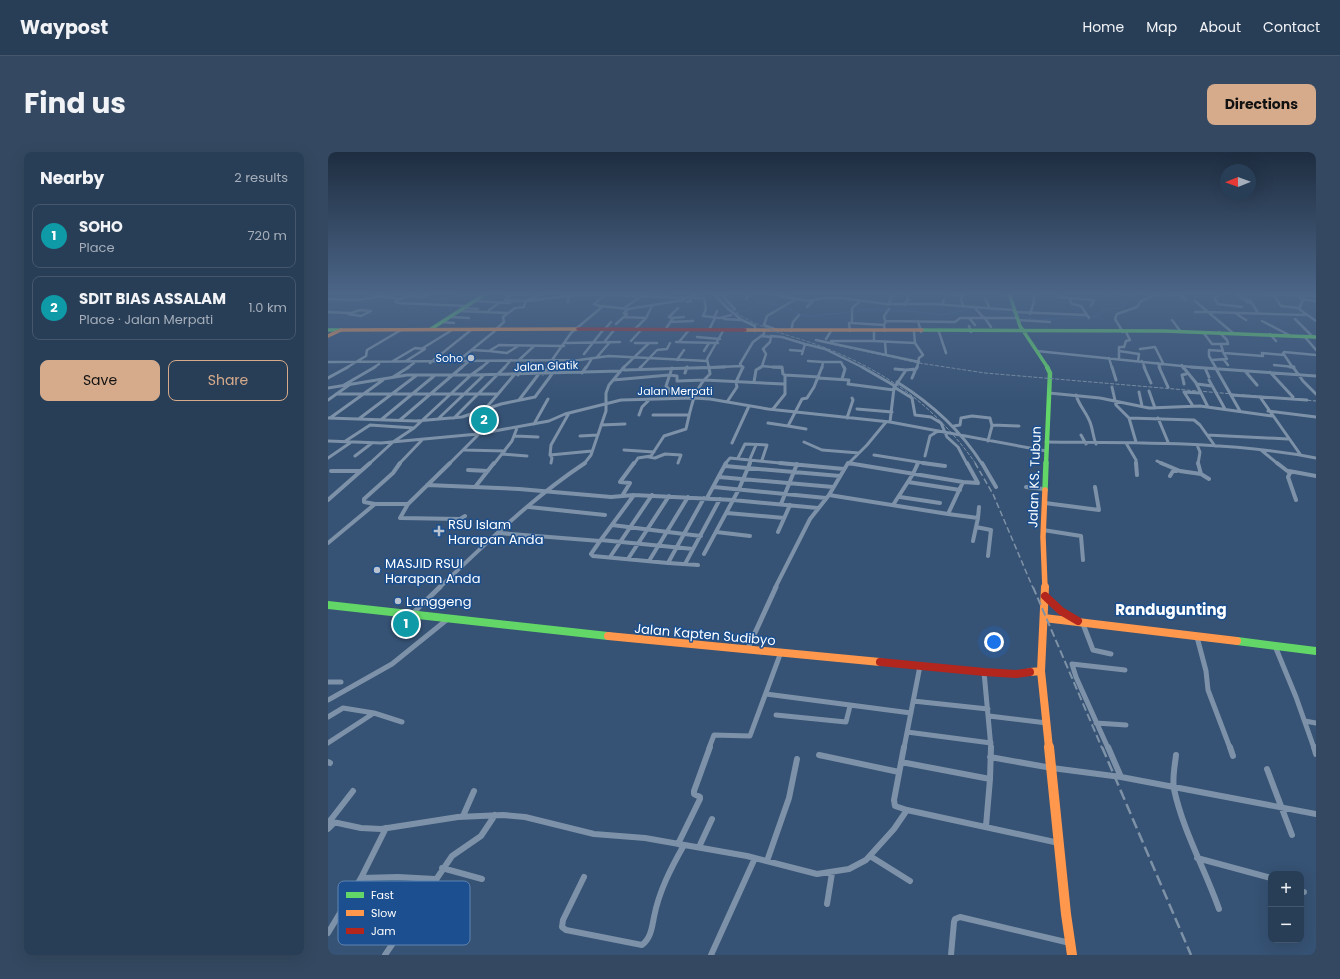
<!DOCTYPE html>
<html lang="en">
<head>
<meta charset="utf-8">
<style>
	:root { --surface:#283e57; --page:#344961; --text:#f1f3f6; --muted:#a5aeba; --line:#44576d; --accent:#d6ab8b }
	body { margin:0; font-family:Poppins,sans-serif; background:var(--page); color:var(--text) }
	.controls { position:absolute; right:12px; bottom:12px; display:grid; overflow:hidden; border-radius:8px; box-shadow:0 4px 16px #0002 }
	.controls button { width:36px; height:36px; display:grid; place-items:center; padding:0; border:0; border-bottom:1px solid var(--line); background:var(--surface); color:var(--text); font:20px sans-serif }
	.compass { position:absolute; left:892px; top:12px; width:36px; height:36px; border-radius:50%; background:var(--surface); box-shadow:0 4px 16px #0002; rotate:269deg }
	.you { position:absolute; left:666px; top:490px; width:14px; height:14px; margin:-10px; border:3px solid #fff; border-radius:50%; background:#1a73e8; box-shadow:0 0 0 6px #1a73e833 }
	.badge { display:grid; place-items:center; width:26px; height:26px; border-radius:50%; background:var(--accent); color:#fff; font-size:13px; font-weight:700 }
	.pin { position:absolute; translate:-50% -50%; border:2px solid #fff; box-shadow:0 1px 4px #0006 }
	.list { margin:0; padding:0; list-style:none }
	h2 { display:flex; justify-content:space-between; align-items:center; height:52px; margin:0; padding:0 16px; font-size:17px }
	h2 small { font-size:13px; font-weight:400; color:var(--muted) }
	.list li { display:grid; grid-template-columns:26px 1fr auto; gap:12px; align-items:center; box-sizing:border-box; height:64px; margin:0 8px 8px; padding:0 8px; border:1px solid var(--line); border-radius:8px }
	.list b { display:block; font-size:15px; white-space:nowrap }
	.list p { margin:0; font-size:13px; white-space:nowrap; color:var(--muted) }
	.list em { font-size:13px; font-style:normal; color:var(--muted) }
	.actions { display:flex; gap:8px; padding:12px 16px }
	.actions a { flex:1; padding:9px 0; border:1px solid var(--accent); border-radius:8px; text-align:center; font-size:14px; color:var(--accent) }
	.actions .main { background:var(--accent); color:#111 }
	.map { position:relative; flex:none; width:988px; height:803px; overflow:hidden; border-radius:8px }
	header { display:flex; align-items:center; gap:24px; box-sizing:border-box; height:56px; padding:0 20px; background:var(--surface); border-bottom:1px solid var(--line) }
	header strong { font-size:19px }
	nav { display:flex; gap:22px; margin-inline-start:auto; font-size:14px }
	.intro { display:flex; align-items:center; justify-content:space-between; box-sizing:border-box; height:96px; padding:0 24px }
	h1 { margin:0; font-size:28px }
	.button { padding:10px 18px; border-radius:8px; background:var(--accent); color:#111; font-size:14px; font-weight:700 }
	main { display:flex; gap:24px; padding:0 24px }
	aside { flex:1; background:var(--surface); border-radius:8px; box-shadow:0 4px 16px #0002 }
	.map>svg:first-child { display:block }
</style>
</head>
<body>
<header>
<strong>Waypost</strong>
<nav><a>Home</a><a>Map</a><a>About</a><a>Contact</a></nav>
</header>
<div class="intro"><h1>Find us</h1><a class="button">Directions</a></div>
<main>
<aside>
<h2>Nearby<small>2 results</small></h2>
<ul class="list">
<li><span class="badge" style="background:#0f9aa8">1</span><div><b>SOHO</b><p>Place</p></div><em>720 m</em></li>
<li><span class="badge" style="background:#0f9aa8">2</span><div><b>SDIT BIAS ASSALAM</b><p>Place · Jalan Merpati</p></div><em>1.0 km</em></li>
</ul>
<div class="actions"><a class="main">Save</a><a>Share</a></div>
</aside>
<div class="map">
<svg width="988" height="803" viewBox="0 0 988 803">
	<rect width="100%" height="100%" fill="#365274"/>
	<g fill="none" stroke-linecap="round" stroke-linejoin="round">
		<!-- stream -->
		<path stroke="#3b618d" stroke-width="1" d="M53,141L113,148L149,141
			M174,150L173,149L184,141
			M181,151L191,150
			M659,157L709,168L770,164L774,158L794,156L798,150L812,143L811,141
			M406,161L421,158L427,152L436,151L454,154L474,163L484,164L539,158L580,159L615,163L647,156"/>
		<!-- street-far4 -->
		<path stroke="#7d92a8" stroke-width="2.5" d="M187,141L177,148L200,149L256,142L358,146L372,141
			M385,141L399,156L414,168
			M392,141L407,157
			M436,141L451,142
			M453,141L451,143L453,144L480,149L495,146H513L559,152H606L685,158
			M515,141H547
			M624,141V143L635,144L633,148L636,155
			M720,141H728
			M792,141L801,142
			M829,141L852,143L858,148
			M888,141L890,144L886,146L890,152L914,155
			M908,141L919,150L924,151
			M920,141L988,144
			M186,142H202
			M945,142L953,154L971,156
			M82,143L92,145L104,141
			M969,143L975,148L971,157L988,169
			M50,144L68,146V150L70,151L139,154
			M777,144L778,141
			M730,145L766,148L763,154
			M365,146H376L378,157L375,164L392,166L403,163
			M657,146L661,155
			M0,147L31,148L51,144
			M418,147L422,141
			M916,147L922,148L930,161
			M974,147L988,149
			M69,148L89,141
			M199,148L216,141
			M742,148L744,152L753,154L761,166
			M146,149L182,151
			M867,149L880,160
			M240,150L241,145
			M359,150L363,149L362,147
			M560,153L565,141
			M577,153L579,148H581L579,144L580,141
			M614,153L616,147
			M274,154L300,157L356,148
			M479,155L485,149
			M646,155L655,165
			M136,156L150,157
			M296,156L314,144
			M32,158L43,159L33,164L20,162Z
			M161,158L171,151
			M130,159L180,161
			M0,160L21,161
			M686,160L758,163
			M867,160H880
			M907,161L918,168
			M702,162L706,150L705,141
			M122,165L141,166
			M296,165L318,166
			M656,165L663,175
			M344,166L356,165
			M386,166L389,159
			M641,166L647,173
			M396,167L414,168L427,174V179
			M967,167L985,185
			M690,168L722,170
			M844,168L853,180
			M557,169L556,164L561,157
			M590,169L593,180
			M934,169L961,183
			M114,170L126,171
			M342,170L365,169
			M524,171L556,173
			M288,172L299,162L296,161L300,157
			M641,174L643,180
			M167,178L176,170L175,165L187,156L196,155L197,151
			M168,178L130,209L251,208L281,204L379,209
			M276,178L283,170
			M306,178L318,166L324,154
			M337,178L345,166L341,165L350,156
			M381,178L387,166
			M449,178L436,173L439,164L468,147
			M463,179L465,170L471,163
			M522,179L521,171H524V156L531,150
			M546,179V189L587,191
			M557,179L556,173L558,169L627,170L632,166H689
			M586,180L587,191L595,203L591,206L589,216
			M611,180L618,201
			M795,180L787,167L789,162L809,155L813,149L831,141
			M875,180L884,192H900L899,188L891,180
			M905,181L880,160L977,163
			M942,182L948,189
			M443,184L454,185L477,192L474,202
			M976,184L988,198
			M369,185L392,187
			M498,187L503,179
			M488,188L591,210
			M277,189L286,178
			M303,189L313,178
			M503,189H546
			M348,190L390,191
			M351,190L361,178
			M557,190L558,203
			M237,191L292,190
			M307,191H329
			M477,192L497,197L536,216
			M95,196L124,178
			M812,197L827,195L835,211
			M144,198L161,199L171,193L236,194
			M462,198L475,199
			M161,199L179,201L190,194
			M376,199L381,191
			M709,199L873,216
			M791,199L811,202L810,209
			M956,200L988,203
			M896,201L935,204L934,201L956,203
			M955,201L965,216
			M256,202L275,178
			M269,205L282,190
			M781,206L784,216
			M791,207V195H796L798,189L802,188L798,180
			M191,208L206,194
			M224,208L243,181L274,155L266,152L278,142
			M349,208L356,198
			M883,208L899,207L895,200
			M896,208L900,213
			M65,209L87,196L97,197L78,209
			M480,209L495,210
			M814,209L817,216
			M0,210L130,209
			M102,211L143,178
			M830,211L832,216
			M854,213L855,216
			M946,213L966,215
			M434,214L454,216
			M18,216L38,204L39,198L73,178
			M45,216L51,212
			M79,216L86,211
			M133,216L141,209
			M153,216L161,209
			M176,216L183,208
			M197,216L204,208
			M221,216L227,208
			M258,216L264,206
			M295,216L321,191
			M312,216L329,198L339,197L342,191
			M368,216L414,214
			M381,216L379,207L395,179
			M415,216L412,212L425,190L436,182V179
			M432,216L434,214L438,202L435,197L442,190L443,185L434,184
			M494,216L495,210H513L516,216
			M888,216L881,204V198L895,199L893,193"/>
		<!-- street-far3 -->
		<path stroke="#7d92a8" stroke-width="3" d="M534,215L567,234
			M784,215L788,228
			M816,215L823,231
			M831,215L840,235
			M855,215L869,232L884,234
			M863,215L988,224
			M887,215L912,259
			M962,215H966
			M965,215L975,229L988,242
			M877,216L881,225
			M311,217L313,215
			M567,217L578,218
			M296,218L397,215
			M917,219L929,233
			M942,220L965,245
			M254,221L258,215
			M357,221L359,215
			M215,222L221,215
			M143,223L292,219
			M143,223L154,215
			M190,223L198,215
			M457,223L491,225
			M65,225L81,215
			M0,226L20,215
			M490,226L521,228L520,232L566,238
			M584,226L587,219L585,218
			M514,227L517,217L516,215
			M285,228L341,223L349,224V229L376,228L456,232
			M881,228L897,257
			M426,230L428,218L433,215
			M569,230C604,252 632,277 654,312
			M868,231L880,255
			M856,232L854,223L858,222
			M16,233L47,215
			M566,235L584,246L587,263L603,265L613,271L619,285L630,295L639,312
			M784,235L788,253L801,266L808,290
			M0,236L79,223H143L86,276L65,290L41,312
			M821,239L827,256
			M811,240L814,254
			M340,241L342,238L338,234L344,216
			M721,241L772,246L821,256L872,254L944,264
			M8,242H170L186,223
			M748,243C751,254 760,262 763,273C765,279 765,285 768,292
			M903,243L979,248
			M932,245L972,302
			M0,248L21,233
			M191,248L210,223
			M399,250L409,235L408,230L415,215
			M865,254L856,240L872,241
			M161,256L163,262
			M157,257L170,242
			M445,257L457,242V223L455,222L454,215H445
			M529,257L564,260
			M940,259L988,265
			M241,261L223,293L222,303L264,299
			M311,263L314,255L322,247
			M325,263H361
			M0,266L88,269L134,265L173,252L207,245L224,222
			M2,266L55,228
			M32,266L89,223
			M126,266L177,215
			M519,266L525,248L524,246
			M801,266L866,268L872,273L887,294
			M830,266L840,290
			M54,267L106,224
			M110,267L155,224
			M72,268L134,215
			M562,270L566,236L578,218L588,217L589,215
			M440,271L460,274
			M206,272L220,247
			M273,273L297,272
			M664,273L691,274
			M626,274L632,273L633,266L644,264L662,266L664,274L660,289
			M478,277L460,274L474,247L479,246L486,235L494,215
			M753,283L758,292
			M879,283L960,287
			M187,284L210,285
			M252,284L270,283
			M0,289L53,291L150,282L221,269L237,262L293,248L365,246L382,247L440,257L562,270L718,299
			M16,290L42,273L86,276
			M476,290L494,298L531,301
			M718,290C808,291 899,289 988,306
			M404,291L421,254
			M798,291L808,308V312
			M869,293L872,300L870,312
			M136,298L177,299
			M296,298L326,300
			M933,298L950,312
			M174,302L199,304
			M222,303L224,306L223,311
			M546,303L590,310L589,312
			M27,304L44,291
			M597,304L602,284L610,279
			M321,305L327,306L337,302L353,303L350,311
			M0,306L22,291
			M410,306L417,292L439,293L434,308
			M422,307L428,293
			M829,309L835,312
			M590,310L602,312
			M520,311L523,312
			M71,312L94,288
			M121,312L150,283
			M166,312L184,289L189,276
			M256,312L263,303L278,259V241L281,233L296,215
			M306,312L310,306L323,304L336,284L358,277C363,256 365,237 382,222L381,215
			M397,312L402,306L462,312
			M421,312L423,308
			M520,312L539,293L558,270"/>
		<!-- street-far2 -->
		<path stroke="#7d92a8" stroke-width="4" d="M72,311L65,321L36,347V350L47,352H80L122,311
			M452,311L516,317
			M595,311L617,314
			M654,311L668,335
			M808,311L809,323
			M833,311L852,319L873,322L870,311
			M949,311L962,321L960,325L968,348
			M397,314L512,324
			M140,318L160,319
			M3,319H33
			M961,319L988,324
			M873,322L881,327
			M842,324L845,319H849
			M391,325L505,335
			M580,330L632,338
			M635,330L650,331L639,311
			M99,333L191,337L283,345L306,343
			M147,335L166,311
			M386,335L498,346
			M698,335L716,337
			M501,343L620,362L635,330L520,311
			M294,344L302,331L292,330L306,311
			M572,345L612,351
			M379,346L398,311
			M0,348L42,311
			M717,351L771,358L767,335
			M80,352L72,366L132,367L137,364
			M453,352L469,312
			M565,353L585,322L590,311
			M201,355L277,363
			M399,361L456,366
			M620,362L650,366L648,375L663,378L660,404
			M650,366L651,355
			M284,373L356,382L376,346
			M715,378L753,384L755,408
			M388,380L422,384
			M450,380L462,353
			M171,381L272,389L306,343L405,348L490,356
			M273,388L365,397
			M272,389L263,402L265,404L340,411L356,382L373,384
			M645,389L648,375
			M0,391L47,352
			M376,402L411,337L422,311
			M282,405L324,343
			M300,407L341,344
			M321,409L360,345
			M340,411L370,413
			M357,412L392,347
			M111,436C157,392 204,346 257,311
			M447,436L482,367L501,343L520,311"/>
		<!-- street-far1 -->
		<path stroke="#7d92a8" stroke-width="5" d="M83,463L112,435
			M755,472L765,498L783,502
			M869,485L878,519L880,538L902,596
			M947,494L968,545L986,596
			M420,496L448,435
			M656,520L663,596
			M0,530H13
			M438,542L583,561
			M0,548L64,512L121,466
			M585,549L660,557
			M448,563L518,570L522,554
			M661,564L719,571
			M0,565L15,556L46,561
			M977,569L988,571
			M768,571L798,573
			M579,580L663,591
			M0,591L46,561L74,570
			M381,596L386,583L422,584L453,500
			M576,596L592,514
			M780,596L748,525L744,512L797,518"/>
		<!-- street -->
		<path stroke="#7d92a8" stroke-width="6" d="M576,595L566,648L567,654L579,658
			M780,595L793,625
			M902,595L905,604
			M986,595L988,602
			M491,603L571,620
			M848,603C847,613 844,626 846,637C855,679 877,717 891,757
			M662,605L724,616L793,625L988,662
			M0,610L2,611
			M573,610L662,627L663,595
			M939,617L964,683
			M135,664L146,639
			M0,669L33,676L53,677L130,665L175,663L197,665L266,682L317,686L419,704L489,722L521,717L538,708L566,677L579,658L731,691
			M1,670L25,639
			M658,674L662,627
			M0,677L6,671
			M350,692L372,647V645L366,642V639L382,595
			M371,695L384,667
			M542,704L582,729
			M869,706L943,726
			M439,709L461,646L469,607
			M114,716L154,727
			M256,725L235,768L234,775L238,778L314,793C323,786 324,775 326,765C331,739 343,716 356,693
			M33,726L70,725L107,727
			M973,740H976
			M499,752L504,721
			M50,770L74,776
			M0,781L33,726L58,676
			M57,803L124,704L153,684L167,663
			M383,803L427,706
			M623,803L626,770L627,767L632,765L742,791"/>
		<!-- fast-far3 -->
		<path stroke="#63d668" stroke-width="3.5" d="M681,141L692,174L720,216
			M103,177L159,141
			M0,178H13
			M594,178L837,179L988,185"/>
		<!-- fast-far2 -->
		<path stroke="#63d668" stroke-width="4.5" d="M718,312L722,221L719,215"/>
		<!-- fast-far1 -->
		<path stroke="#63d668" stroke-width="5.5" d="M717,338L718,311"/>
		<!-- fast -->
		<path stroke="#63d668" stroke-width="8" d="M0,453L280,484
			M909,489L988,499"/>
		<!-- slow-far3 -->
		<path stroke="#ff974d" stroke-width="3.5" d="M417,178H594
			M0,184L13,178L250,177"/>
		<!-- slow-far2 -->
		<path stroke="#ff974d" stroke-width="5.5" d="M717,436L715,385L717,338"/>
		<!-- slow-far1 -->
		<path stroke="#ff974d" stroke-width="8" d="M716,466L909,489
			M280,484L552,510
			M713,519L721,596
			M702,520L713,519L717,435"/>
		<!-- slow -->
		<path stroke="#ff974d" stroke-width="10" d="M721,595L738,762L744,803"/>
		<!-- jam-far1 -->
		<path stroke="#b3261e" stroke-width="3.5" d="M250,177L417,178"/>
		<!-- jam -->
		<path stroke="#b3261e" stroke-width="8" d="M717,444L733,459L750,469
			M552,510L656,520L688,522L702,520"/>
		<!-- rail-far3 -->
		<path stroke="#7e92a7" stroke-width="1" stroke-dasharray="4 1.5" stroke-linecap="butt" d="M388,141C395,148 402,156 410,162C436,179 467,184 495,195C560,220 608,255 648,312
			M494,190L591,211L657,221L988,249"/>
		<!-- rail-far2 -->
		<path stroke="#7e92a7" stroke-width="1.5" stroke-dasharray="6 3" stroke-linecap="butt" d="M647,311L665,342L705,436"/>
		<!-- rail-far1 -->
		<path stroke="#7e92a7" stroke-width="2" stroke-dasharray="8 3.5" stroke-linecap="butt" d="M705,435L774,596"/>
		<!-- rail -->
		<path stroke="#7e92a7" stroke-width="2.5" stroke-dasharray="11 4.5" stroke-linecap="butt" d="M774,595L863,803"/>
	</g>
	<!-- sky -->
	<linearGradient id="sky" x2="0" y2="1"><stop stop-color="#1e2d40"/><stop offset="0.56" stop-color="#4c6688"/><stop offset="1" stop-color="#4c6688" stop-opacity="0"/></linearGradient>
	<rect width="988" height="253" fill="url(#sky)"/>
	<!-- markers -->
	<g fill="#b9c2ce" stroke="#1b4f8f" stroke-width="1.5">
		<circle cx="143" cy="206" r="4"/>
		<path d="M109 373h4v4h4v4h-4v4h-4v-4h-4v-4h4z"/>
		<circle cx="49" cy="418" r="4"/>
		<circle cx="70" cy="449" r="4"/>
	</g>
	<g text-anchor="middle" stroke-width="3" stroke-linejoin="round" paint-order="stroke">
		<!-- far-poi labels -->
		<g font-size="11" fill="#fff" stroke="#1b4f8f" text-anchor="end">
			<text x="135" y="210">Soho</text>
		</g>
		<!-- far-street labels -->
		<g font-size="11" fill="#fff" stroke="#1b4f8f">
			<text transform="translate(218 214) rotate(-2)" y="4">Jalan Glatik</text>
			<text x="347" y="243">Jalan Merpati</text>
		</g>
		<!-- street labels -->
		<g font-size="13" fill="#fff" stroke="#1b4f8f">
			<text transform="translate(706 325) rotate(-88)" y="5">Jalan KS. Tubun</text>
			<text transform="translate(377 482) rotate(5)" y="5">Jalan Kapten Sudibyo</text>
		</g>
		<!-- poi labels -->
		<g font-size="13" fill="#fff" stroke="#1b4f8f" text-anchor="start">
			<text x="120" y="377">RSU Islam<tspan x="120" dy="15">Harapan Anda</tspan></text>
			<text x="57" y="416">MASJID RSUI<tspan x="57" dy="15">Harapan Anda</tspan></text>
			<text x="78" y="454">Langgeng</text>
		</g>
		<!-- quarter labels -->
		<g font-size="15" font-weight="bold" fill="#fff" stroke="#1b4f8f">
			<text x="843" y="463">Randugunting</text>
		</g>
	</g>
	<!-- legend -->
	<rect x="10" y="729" width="132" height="64" rx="6" fill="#1b4f8f" stroke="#5f84b1" stroke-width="1"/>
	<rect x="18" y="740" width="18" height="6" fill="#63d668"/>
	<rect x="18" y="758" width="18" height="6" fill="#ff974d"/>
	<rect x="18" y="776" width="18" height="6" fill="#b3261e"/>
	<g font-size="11" fill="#fff">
		<text x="43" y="747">Fast</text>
		<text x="43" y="765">Slow</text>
		<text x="43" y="783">Jam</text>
	</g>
</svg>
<div class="controls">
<button>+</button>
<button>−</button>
</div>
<svg class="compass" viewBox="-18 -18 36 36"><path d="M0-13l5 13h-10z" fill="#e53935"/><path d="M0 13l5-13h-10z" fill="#a5aeba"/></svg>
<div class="you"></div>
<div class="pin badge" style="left:78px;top:472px;background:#0f9aa8">1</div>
<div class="pin badge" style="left:156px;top:268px;background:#0f9aa8">2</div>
</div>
</main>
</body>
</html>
